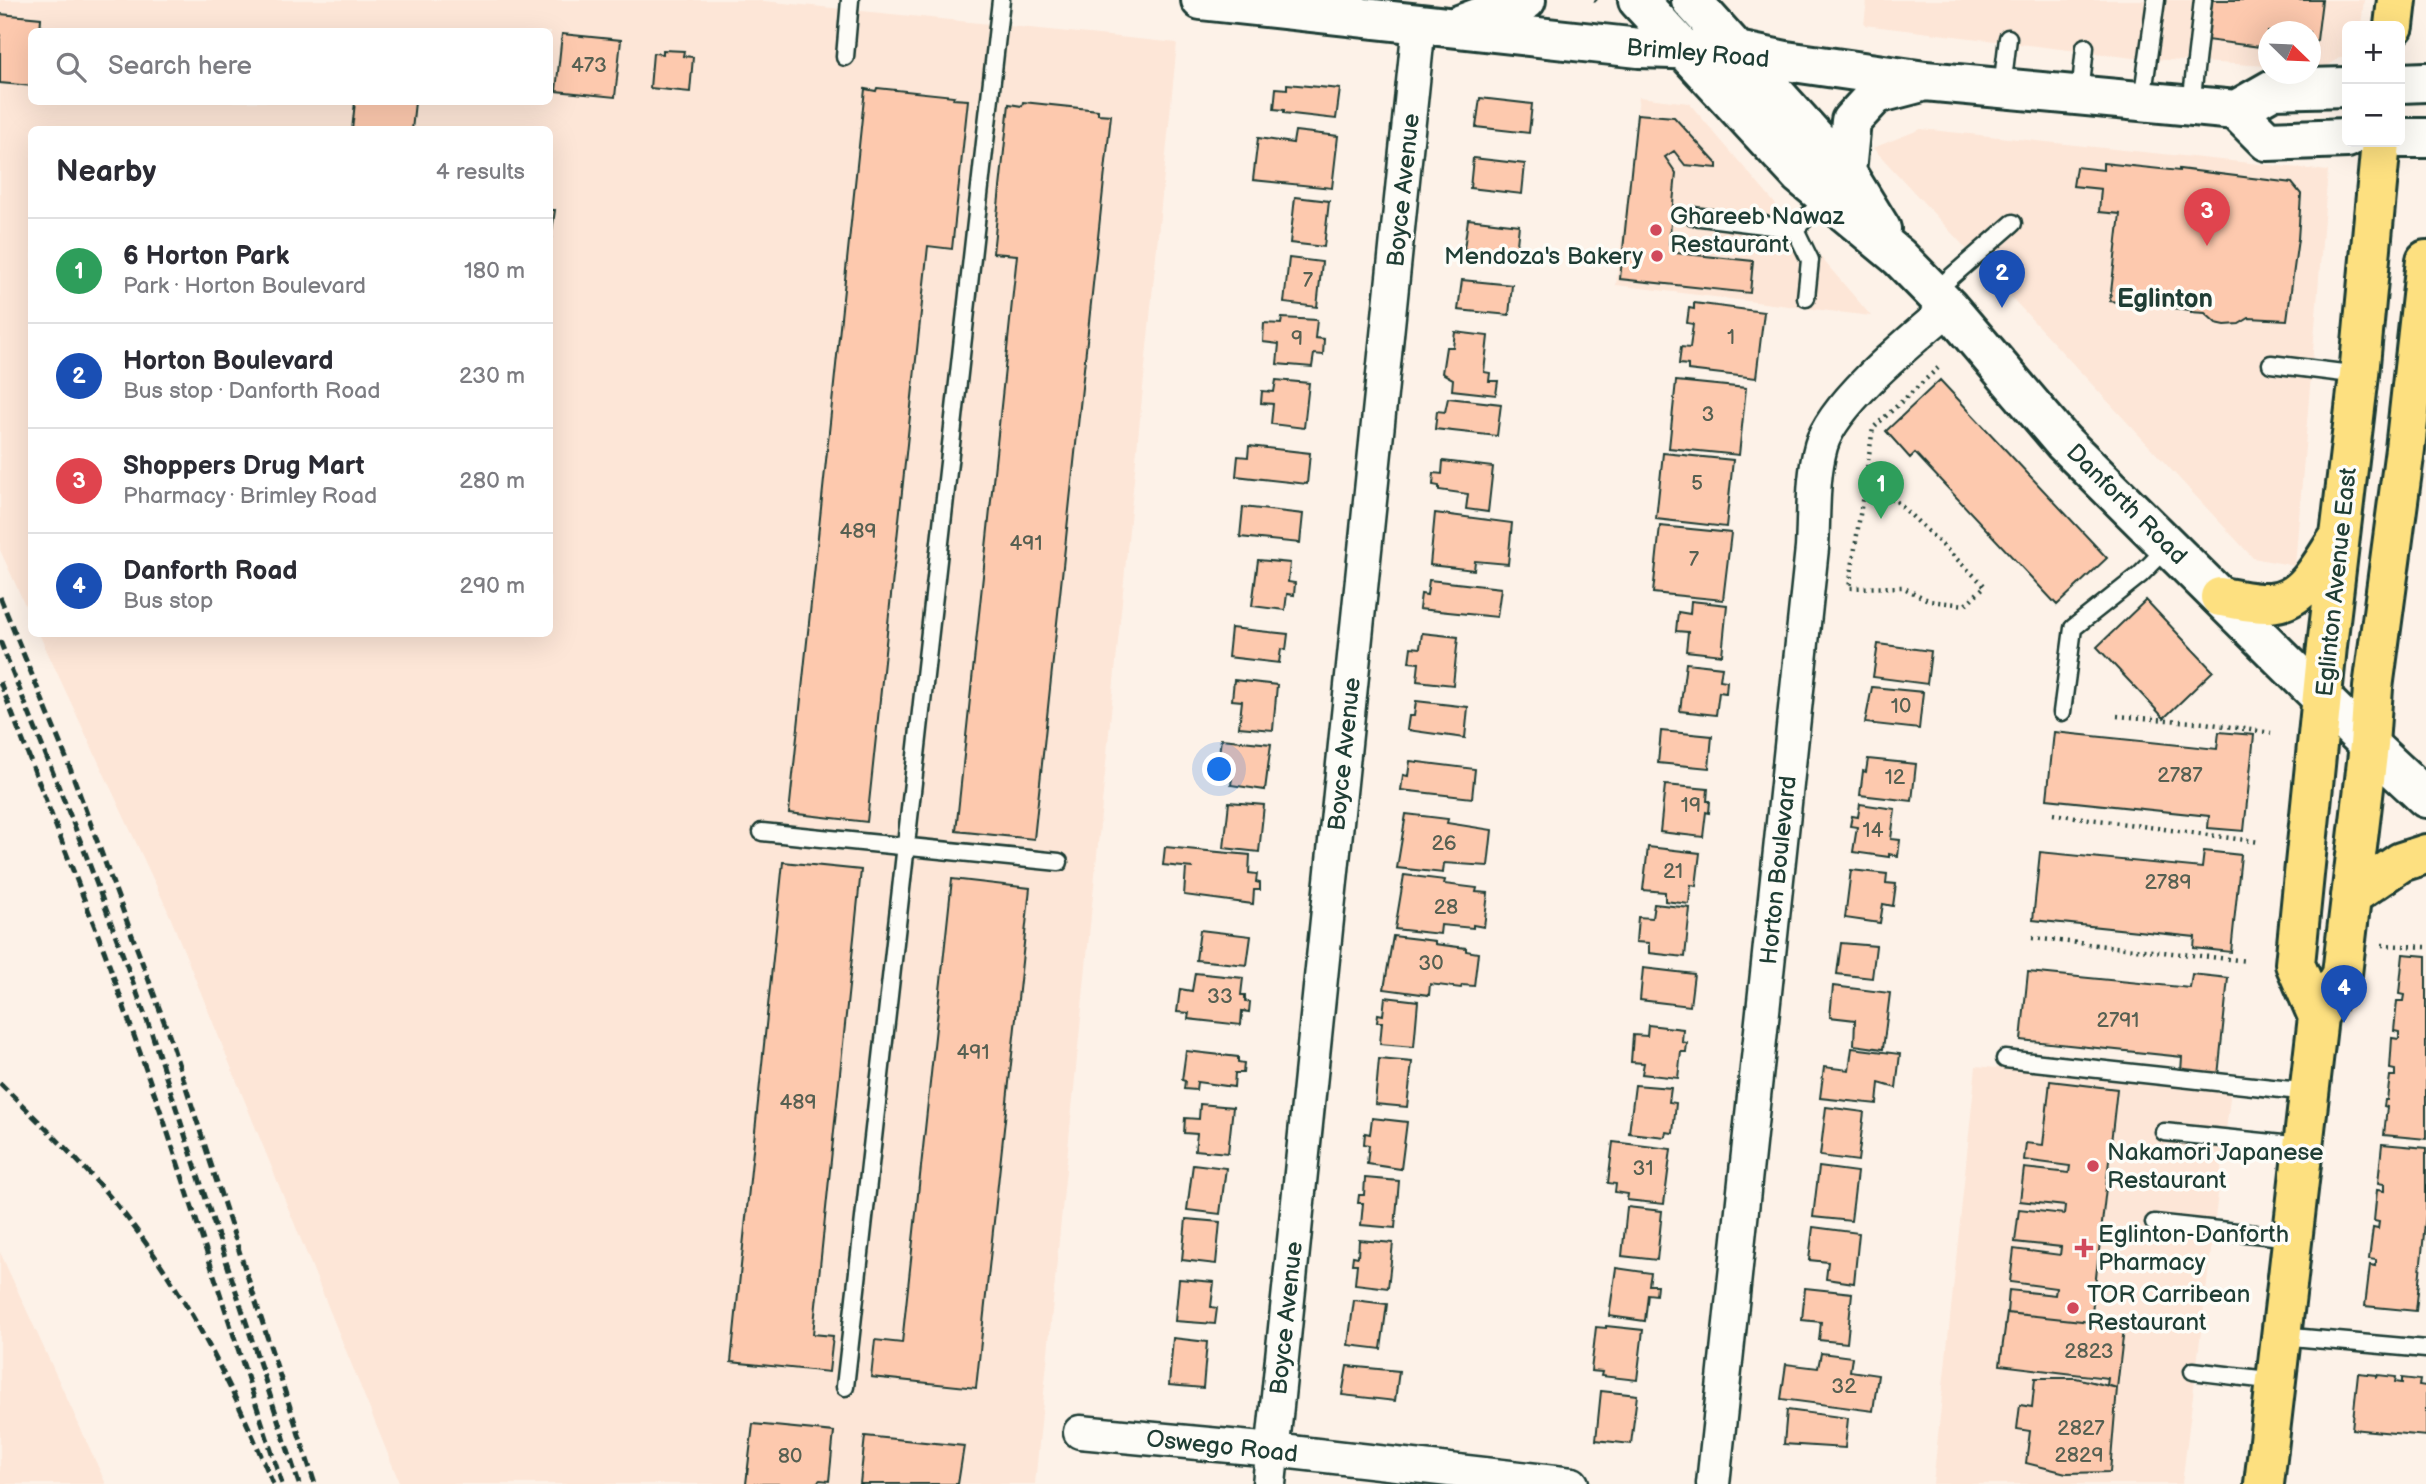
<!DOCTYPE html>
<html lang="en">
<head>
<meta charset="utf-8">
<style>
	:root { --surface:#fff; --page:#f7f7f7; --text:#2b2b33; --muted:#7c7c81; --line:#e1e1e2; --accent:#b45309 }
	body { margin:0; font-family:"Balsamiq Sans",sans-serif; background:var(--page); color:var(--text) }
	.controls { position:absolute; right:21px; top:21px; display:grid; overflow:hidden; border-radius:10px; box-shadow:0 7px 28px #0002 }
	.controls button { width:63px; height:63px; display:grid; place-items:center; padding:0; border:0; border-bottom:2px solid var(--line); background:var(--surface); color:var(--text); font:35px sans-serif }
	.compass { position:absolute; left:2258px; top:21px; width:63px; height:63px; border-radius:50%; background:var(--surface); box-shadow:0 7px 28px #0002; rotate:113deg }
	.you { position:absolute; left:1220px; top:770px; width:24px; height:24px; margin:-18px; border:5px solid #fff; border-radius:50%; background:#1a73e8; box-shadow:0 0 0 10px #1a73e833 }
	.badge { display:grid; place-items:center; width:46px; height:46px; border-radius:50%; background:var(--accent); color:#fff; font-size:23px; font-weight:700 }
	.pin { position:absolute; translate:-50% -58px; filter:drop-shadow(0 2px 4px #0008) }
	.pin::after { content:''; position:absolute; top:37px; width:24px; height:21px; background:inherit; clip-path:polygon(0 0,100% 0,50% 100%) }
	.list { margin:0; padding:0; list-style:none }
	h2 { display:flex; justify-content:space-between; align-items:center; height:91px; margin:0; padding:0 28px; font-size:30px }
	h2 small { font-size:23px; font-weight:400; color:var(--muted) }
	.list li { display:grid; grid-template-columns:46px 1fr auto; gap:21px; align-items:center; box-sizing:border-box; height:105px; padding:0 28px; border-top:2px solid var(--line) }
	.list b { display:block; font-size:26px; white-space:nowrap }
	.list p { margin:0; font-size:23px; white-space:nowrap; color:var(--muted) }
	.list em { font-size:23px; font-style:normal; color:var(--muted) }
	.icon { flex:none; width:38px; height:38px; fill:none; stroke:currentColor; stroke-width:2; stroke-linecap:round; stroke-linejoin:round }
	.map { position:relative; flex:none; width:2426px; height:1484px; overflow:hidden }
	.search { position:absolute; background:var(--surface); box-shadow:0 7px 28px #0002; left:28px; top:28px; width:525px; height:77px; display:flex; align-items:center; gap:18px; box-sizing:border-box; padding:0 24px; border-radius:10px; color:var(--muted); font-size:26px }
	.panel { position:absolute; background:var(--surface); box-shadow:0 7px 28px #0002; left:28px; top:126px; width:525px; height:511px; border-radius:10px }
	.map>svg:first-child { display:block }
</style>
</head>
<body>
<div class="map">
<svg width="2426" height="1484" viewBox="0 0 2426 1484">
	<rect width="100%" height="100%" fill="#fdf2e8"/>
	<filter id="ink" filterUnits="userSpaceOnUse"><feTurbulence type="fractalNoise" baseFrequency=".0143" numOctaves="2"/><feDisplacementMap in="SourceGraphic" scale="14" xChannelSelector="R" yChannelSelector="G"/><feConvolveMatrix kernelMatrix="1 2 1 2 8 2 1 2 1" color-interpolation-filters="sRGB"/></filter>
	<g filter="url(#ink)">
		<!-- built -->
		<path fill="#fde6d7" fill-rule="evenodd" d="M0,0H754L1177,43L1035,1484H400L167,909L39,634H550V130H32L31,618L0,550ZM32,32H550V102H32Z
			M1867,0H2364L2361,26H2347V54L2322,69L2311,68L2310,32H2268V66L2134,58L1864,25Z
			M1639,97L1689,103L1871,316L1616,285Z
			M1921,129L2328,171L2295,566L2253,558L1873,148Z
			M1976,1066L2231,1090L2182,1484H1933Z
			M0,1252L106,1484H0Z"/>
		<!-- building -->
		<path fill="#fdc9ae" stroke="#1f3d34" stroke-width="2" d="M2210,0H2322L2317,40L2310,47V32H2268V48L2206,40Z
			M0,14L41,18L40,32H32V86L0,83Z
			M562,34L621,40L615,97L556,91Z
			M663,50L684,51L683,56L693,57L690,92L650,88L653,53L663,54Z
			M1287,84L1340,89L1336,119L1284,113V110L1274,109L1276,88L1287,89Z
			M877,88L954,96L953,99L968,100L952,249L928,246L867,822L789,813L865,89L876,91Z
			M1480,98L1532,104L1529,133L1476,127Z
			M355,102H415L412,130H352Z
			M1023,102L1098,110V114L1111,115L1034,839L956,831L1017,255L993,253L1009,104L1022,106Z
			M1637,114L1674,117L1717,164V168L1685,165L1674,151L1665,157L1676,173L1669,244L1676,253L1753,261L1750,293L1620,279Z
			M1295,131L1338,136L1332,188L1253,180L1258,138L1293,143Z
			M1473,158L1525,164L1522,194L1470,188Z
			M2103,163L2179,171V169L2292,183L2301,194L2298,239L2287,320L2249,318L2239,324L2225,325L2216,323L2205,313L2191,312V310L2110,301L2120,214L2099,212L2101,189L2073,186L2076,167L2103,170Z
			M1295,197L1329,201L1324,247L1290,243Z
			M550,210H555L550,246Z
			M1468,219L1519,225L1516,254L1464,249Z
			M1289,258L1322,262L1317,307L1284,303Z
			M1462,280L1512,285L1509,315L1458,310Z
			M1694,303L1764,312L1756,378L1688,370V365L1679,364L1681,347L1690,348L1693,324L1687,323L1689,308L1694,309Z
			M1282,318L1317,320L1315,338L1324,339L1323,355L1314,354L1312,367L1277,364L1279,344L1263,342L1264,323L1281,324Z
			M1455,332L1488,336L1484,372L1490,373L1489,381H1498L1496,395L1452,390L1453,379L1442,373L1446,347H1453Z
			M1276,380L1309,383L1304,428L1271,424L1273,404L1261,403L1262,391L1274,392Z
			M1940,380L2107,558L2057,605L1915,453L1910,458L1886,431Z
			M1676,381L1746,388L1739,455L1669,448Z
			M1448,398L1501,404L1497,436L1435,429L1437,411L1445,412Z
			M1249,446L1310,453L1307,484L1236,476L1238,456L1248,457Z
			M1663,453L1733,460L1726,527L1656,519Z
			M1443,461L1493,467L1488,512L1466,509L1468,494L1439,490V486L1433,485L1434,473L1442,474Z
			M1243,507L1303,514L1300,543L1240,537Z
			M1435,513L1512,523L1508,564L1475,561L1474,570L1430,565Z
			M1660,526L1731,533L1723,600L1653,593Z
			M1258,560L1290,563L1288,582L1295,583L1294,595L1287,594L1285,610L1252,606Z
			M1429,580L1501,588L1497,617L1419,609L1421,594L1427,595Z
			M2146,600L2213,671L2164,718L2097,647Z
			M1691,601L1727,605L1722,655L1686,651L1688,632L1676,631L1678,612L1690,614Z
			M1231,628L1288,634L1286,650L1281,649L1279,663L1228,657Z
			M1422,633L1458,637L1453,685L1417,681L1419,663L1409,662L1411,647L1420,648Z
			M1878,644L1931,651L1927,684L1873,677Z
			M1686,663L1722,667L1720,680L1727,681L1726,693L1719,692L1716,715L1680,711Z
			M1234,680L1277,685L1273,730L1239,727L1242,701L1232,700Z
			M1872,687L1923,692L1919,729L1865,723Z
			M1416,701L1468,707L1465,738L1407,730L1409,716H1414Z
			M1661,731L1712,736L1709,768L1658,763Z
			M2054,732L2217,749L2219,732L2254,735L2244,831L2208,828L2209,816L2047,799Z
			M1221,739L1271,744L1265,790L1231,785L1233,770L1217,768Z
			M1868,759L1916,764L1912,801L1860,795L1863,771L1866,772Z
			M1410,761L1475,769L1472,798L1401,790L1403,775L1408,776Z
			M1665,785L1708,789L1707,801H1710L1709,813L1706,812L1703,837L1660,832Z
			M1229,802L1264,805L1259,852L1224,848Z
			M1860,804L1895,809L1891,839L1900,840L1898,856L1889,854V857L1853,852L1857,827L1850,826L1852,816L1858,817Z
			M1406,814L1448,819L1447,823L1492,830L1488,866L1444,863L1443,873L1397,868Z
			M1165,847L1250,855L1249,873L1257,874L1256,882L1260,883V890H1254L1253,904L1184,895L1186,868H1193L1163,865Z
			M1648,847L1700,853L1696,886L1691,885L1689,904L1665,901V892L1643,890Z
			M2204,851L2241,855L2231,952L2194,948L2195,937L2033,920L2040,852L2202,868Z
			M783,862L861,870L813,1334L833,1336L829,1372L731,1362Z
			M1851,870L1887,874L1886,883L1896,884L1893,906L1883,904L1880,923L1845,918Z
			M1404,875L1445,880L1444,884L1477,888L1476,892L1488,893L1484,927L1473,925V928L1441,925L1440,934L1395,929Z
			M952,879L1030,888L976,1388L871,1377L875,1340L902,1343Z
			M1654,904L1690,908L1685,957L1649,953V943L1636,942L1638,917L1652,918Z
			M1200,930L1251,936L1247,965L1196,960Z
			M1393,936L1435,941V944L1466,948V951L1478,953L1474,986L1462,985L1461,988L1430,984L1429,995L1384,989Z
			M1841,943L1876,946L1872,978L1837,974Z
			M2403,954L2426,956V1139L2384,1135L2387,1107L2384,1106L2385,1100H2387L2390,1076H2395V1070L2390,1069L2392,1038L2399,1039V1032L2394,1031L2397,1001H2403L2404,995L2399,994Z
			M1643,968L1694,974L1690,1006L1640,1000Z
			M2028,972L2190,988L2192,974L2228,978L2218,1076L2181,1072L2182,1057L2021,1040Z
			M1195,973L1243,978L1241,995H1245V1001L1250,1002L1249,1012L1242,1011L1241,1025L1188,1019L1189,1013L1177,1012L1180,989L1192,991Z
			M1833,986L1890,993L1883,1049L1854,1045L1855,1020L1830,1017Z
			M1385,997L1418,1001L1414,1047L1380,1044L1382,1022H1377L1378,1014L1383,1015Z
			M1648,1025L1683,1029L1682,1042L1687,1043L1686,1052H1681L1678,1078L1642,1074L1644,1063L1631,1062L1633,1035L1647,1036Z
			M1852,1048L1900,1054L1896,1088L1879,1083L1877,1104L1820,1098L1824,1067L1849,1070Z
			M1186,1051L1238,1057V1062L1244,1063L1243,1073H1235L1234,1087L1197,1082L1196,1090L1184,1089L1185,1081L1182,1080Z
			M1379,1059L1412,1062L1407,1107L1375,1104Z
			M2050,1081L2117,1089L2091,1322L2007,1313L2009,1290L2055,1295L2056,1288L2010,1282L2014,1249L2060,1255L2061,1247L2015,1242L2019,1209L2064,1214L2065,1206L2020,1201L2024,1168L2069,1173L2070,1166L2024,1160L2026,1143L2043,1145Z
			M1635,1085L1671,1088L1669,1102L1676,1103L1673,1133L1666,1132L1665,1137L1629,1133Z
			M1200,1104L1233,1107L1228,1153L1195,1150L1197,1134L1184,1133L1185,1118L1199,1119Z
			M1826,1107L1864,1112L1858,1161L1820,1156Z
			M1372,1118L1407,1122L1401,1169L1367,1164L1369,1145L1364,1144L1365,1133L1370,1134Z
			M1613,1142L1671,1149L1664,1204L1627,1200L1628,1194L1615,1192L1616,1184L1608,1183Z
			M2382,1144L2426,1148V1214L2416,1311L2365,1306L2370,1265L2376,1266V1260L2369,1259L2373,1228L2378,1229L2379,1222L2374,1221L2377,1190L2384,1191V1184L2378,1183Z
			M1193,1164L1226,1168L1220,1214L1187,1210Z
			M1819,1167L1857,1172L1851,1221L1813,1217Z
			M1365,1178L1399,1181L1395,1228L1361,1225L1363,1203H1358L1359,1195H1364Z
			M1627,1207L1662,1211L1657,1260L1622,1256Z
			M1186,1219L1220,1222L1216,1264L1182,1260Z
			M1813,1227L1859,1233L1854,1283L1826,1279L1828,1262L1809,1260Z
			M1359,1240L1393,1243L1388,1288L1355,1284L1357,1264H1352L1353,1256L1358,1257Z
			M1616,1268L1651,1273L1649,1285H1657L1656,1295L1648,1294L1645,1321L1609,1316Z
			M1179,1279L1214,1282L1211,1307L1217,1308L1215,1324L1175,1321Z
			M1805,1288L1852,1293L1847,1343L1819,1340L1821,1322L1802,1320Z
			M1354,1300L1387,1304L1381,1349L1348,1345Z
			M2007,1313L2091,1322L2093,1325L2124,1328L2117,1388L2107,1385L2108,1378L2000,1365Z
			M1606,1326L1643,1330L1637,1380L1601,1376L1602,1372L1591,1371L1596,1327L1606,1328Z
			M1173,1338L1207,1342L1203,1388L1169,1385Z
			M1821,1353L1852,1357L1850,1371L1878,1375L1873,1411L1781,1399L1786,1364L1818,1368Z
			M1347,1366L1399,1371L1395,1401L1342,1395Z
			M2358,1373L2377,1375V1378L2378,1375L2396,1377L2395,1382L2402,1383V1378L2420,1380L2419,1385L2426,1386V1436L2352,1429Z
			M2035,1378H2076L2117,1388L2110,1472L2066,1473L2026,1463L2030,1431L2017,1429L2020,1405L2032,1407Z
			M1601,1391L1637,1395L1631,1444L1596,1440Z
			M1787,1410L1848,1418L1845,1448L1784,1444Z
			M753,1424L834,1432L829,1481L820,1480L815,1484H746Z
			M865,1436L964,1446L958,1484H860Z"/>
		<g fill="none" stroke-linecap="round" stroke-linejoin="round">
			<!-- service casing -->
			<g stroke="#1f3d34" stroke-width="21">
				<path id="service" d="M845,57L850,0
					M2002,88L2008,38
					M2080,95L2085,47
					M2142,101L2156,0
					M2191,105L2203,0
					M1693,216L1795,229L1827,197
					M1795,229L1810,260L1806,298
					M1934,292L2013,223
					M2271,364L2359,375
					M2062,712L2073,628L2140,575L2169,546
					M762,832L1059,862
					M2005,1059L2309,1092
					M2164,1132L2303,1146
					M2154,1223L2292,1238
					M2281,1336L2426,1349
					M2193,1371L2276,1381
					M845,1387L1001,0"/>
			</g>
			<!-- minor casing -->
			<g stroke="#1f3d34" stroke-width="37">
				<path id="minor" d="M1080,1432L1273,1450L1572,1484
					M1269,1484L1419,24
					M1713,1484L1812,548C1814,515 1812,478 1821,446C1833,403 1914,338 1949,308"/>
			</g>
			<!-- secondary casing -->
			<g stroke="#1f3d34" stroke-width="44">
				<path id="secondary" d="M1201,0L1639,48L1738,51L1786,61L1925,81L2236,110L2273,89L2347,87
					M1638,0L1800,175L1899,257L1949,308L2063,442L2369,745L2426,798
					M1691,0L1846,172L1881,229
					M1459,25L1526,0
					M2400,83L2426,82
					M2236,110L2267,141L2347,138
					M2400,138H2426
					M1846,172L1851,121L1876,94L1918,83"/>
			</g>
			<!-- primary casing -->
			<g stroke="#1f3d34" stroke-width="44">
				<path id="primary" d="M2394,26L2397,0
					M2220,597C2236,599 2254,604 2269,603C2304,602 2321,564 2338,539
					M2351,896L2401,862L2426,854
					M2318,1017L2295,964L2327,646L2359,375L2381,142
					M2264,1484L2318,1017L2342,974L2369,745L2373,688L2405,449L2426,260"/>
			</g>
			<!-- path -->
			<path stroke="#1f3d34" stroke-width="4.5" stroke-dasharray="2 5" stroke-linecap="butt" d="M1595,0L1598,3
				M1863,493L1894,499L1985,586L1965,605L1930,601L1902,587L1849,588L1873,428L1938,368
				M2117,716L2205,723L2271,733
				M2053,814L2260,842
				M2032,938L2247,961
				M2382,945L2426,947"/>
			<!-- service -->
			<use href="#service" stroke="#fdfcf7" stroke-width="16"/>
			<!-- minor -->
			<use href="#minor" stroke="#fdfcf7" stroke-width="32"/>
			<!-- secondary -->
			<use href="#secondary" stroke="#fdfcf7" stroke-width="38"/>
			<!-- primary -->
			<use href="#primary" stroke="#fde080" stroke-width="38"/>
			<!-- rail -->
			<path stroke="#1f3d34" stroke-width="5" stroke-dasharray="10 5" stroke-linecap="butt" d="M0,597L67,760L168,1032L315,1484
				M0,641L86,855L152,1034L299,1484
				M0,682L105,953L164,1121L282,1484
				M0,1083C44,1127 90,1170 128,1219C189,1298 235,1391 273,1484"/>
		</g>
	</g>
	<!-- markers -->
	<g fill="#d1495b" stroke="#fdfcf7" stroke-width="2.5">
		<circle cx="1656" cy="230" r="7"/>
		<circle cx="1657" cy="256" r="7"/>
		<circle cx="2093" cy="1166" r="7"/>
		<path d="M2080.5 1237.5h7v7h7v7h-7v7h-7v-7h-7v-7h7z"/>
		<circle cx="2073" cy="1308" r="7"/>
	</g>
	<g text-anchor="middle" stroke-width="7" stroke-linejoin="round" paint-order="stroke">
		<!-- number labels -->
		<g font-size="21" fill="#566052">
			<text x="589" y="72">473</text>
			<text x="1308" y="287">7</text>
			<text x="1731" y="344">1</text>
			<text x="1297" y="345">9</text>
			<text x="1708" y="421">3</text>
			<text x="1697" y="490">5</text>
			<text x="858" y="538">489</text>
			<text x="1026" y="550">491</text>
			<text x="1694" y="566">7</text>
			<text x="1901" y="713">10</text>
			<text x="2180" y="782">2787</text>
			<text x="1895" y="784">12</text>
			<text x="1691" y="812">19</text>
			<text x="1873" y="837">14</text>
			<text x="1444" y="850">26</text>
			<text x="1673" y="878">21</text>
			<text x="2168" y="889">2789</text>
			<text x="1446" y="914">28</text>
			<text x="1431" y="970">30</text>
			<text x="1220" y="1003">33</text>
			<text x="2118" y="1027">2791</text>
			<text x="973" y="1059">491</text>
			<text x="798" y="1109">489</text>
			<text x="1643" y="1175">31</text>
			<text x="2089" y="1358">2823</text>
			<text x="1844" y="1393">32</text>
			<text x="2081" y="1435">2827</text>
			<text x="2079" y="1462">2829</text>
			<text x="790" y="1463">80</text>
		</g>
		<!-- street labels -->
		<g font-size="24" fill="#1f3d34" stroke="#fdfcf7">
			<text transform="translate(1698 53) rotate(5)" y="8">Brimley Road</text>
			<text transform="translate(1403 190) rotate(-84)" y="8">Boyce Avenue</text>
			<text transform="translate(2127 504) rotate(45)" y="8">Danforth Road</text>
			<text transform="translate(2336 582) rotate(-84)" y="8">Eglinton Avenue East</text>
			<text transform="translate(1344 754) rotate(-84)" y="8">Boyce Avenue</text>
			<text transform="translate(1778 870) rotate(-84)" y="8">Horton Boulevard</text>
			<text transform="translate(1286 1318) rotate(-84)" y="8">Boyce Avenue</text>
			<text transform="translate(1222 1446) rotate(6)" y="8">Oswego Road</text>
		</g>
		<!-- poi labels -->
		<g font-size="24" fill="#1f3d34" stroke="#fdfcf7" text-anchor="start">
			<text x="1670" y="224">Ghareeb Nawaz<tspan x="1670" dy="28">Restaurant</tspan></text>
			<text x="1643" y="264" text-anchor="end">Mendoza's Bakery</text>
			<text x="2107" y="1160">Nakamori Japanese<tspan x="2107" dy="28">Restaurant</tspan></text>
			<text x="2098" y="1242">Eglinton-Danforth<tspan x="2098" dy="28">Pharmacy</tspan></text>
			<text x="2087" y="1302">TOR Carribean<tspan x="2087" dy="28">Restaurant</tspan></text>
		</g>
		<!-- neighbourhood labels -->
		<g font-size="26" font-weight="bold" fill="#1f3d34" stroke="#fdfcf7">
			<text x="2165" y="307">Eglinton</text>
		</g>
	</g>
</svg>
<div class="controls">
<button>+</button>
<button>−</button>
</div>
<svg class="compass" viewBox="-18 -18 36 36"><path d="M0-13l5 13h-10z" fill="#e53935"/><path d="M0 13l5-13h-10z" fill="#7c7c81"/></svg>
<div class="you"></div>
<div class="pin badge" style="left:1881px;top:519px;background:#2e9e5b">1</div>
<div class="pin badge" style="left:2002px;top:308px;background:#1a4fb4">2</div>
<div class="pin badge" style="left:2207px;top:246px;background:#e0444e">3</div>
<div class="pin badge" style="left:2344px;top:1023px;background:#1a4fb4">4</div>
<div class="search"><svg class="icon" aria-label="search" viewBox="0 0 24 24"><circle cx="10" cy="10" r="6"/><path d="M15 15l6 6"/></svg>Search here</div>
<section class="panel">
<h2>Nearby<small>4 results</small></h2>
<ul class="list">
<li><span class="badge" style="background:#2e9e5b">1</span><div><b>6 Horton Park</b><p>Park · Horton Boulevard</p></div><em>180 m</em></li>
<li><span class="badge" style="background:#1a4fb4">2</span><div><b>Horton Boulevard</b><p>Bus stop · Danforth Road</p></div><em>230 m</em></li>
<li><span class="badge" style="background:#e0444e">3</span><div><b>Shoppers Drug Mart</b><p>Pharmacy · Brimley Road</p></div><em>280 m</em></li>
<li><span class="badge" style="background:#1a4fb4">4</span><div><b>Danforth Road</b><p>Bus stop</p></div><em>290 m</em></li>
</ul>
</section>
</div>
</body>
</html>
